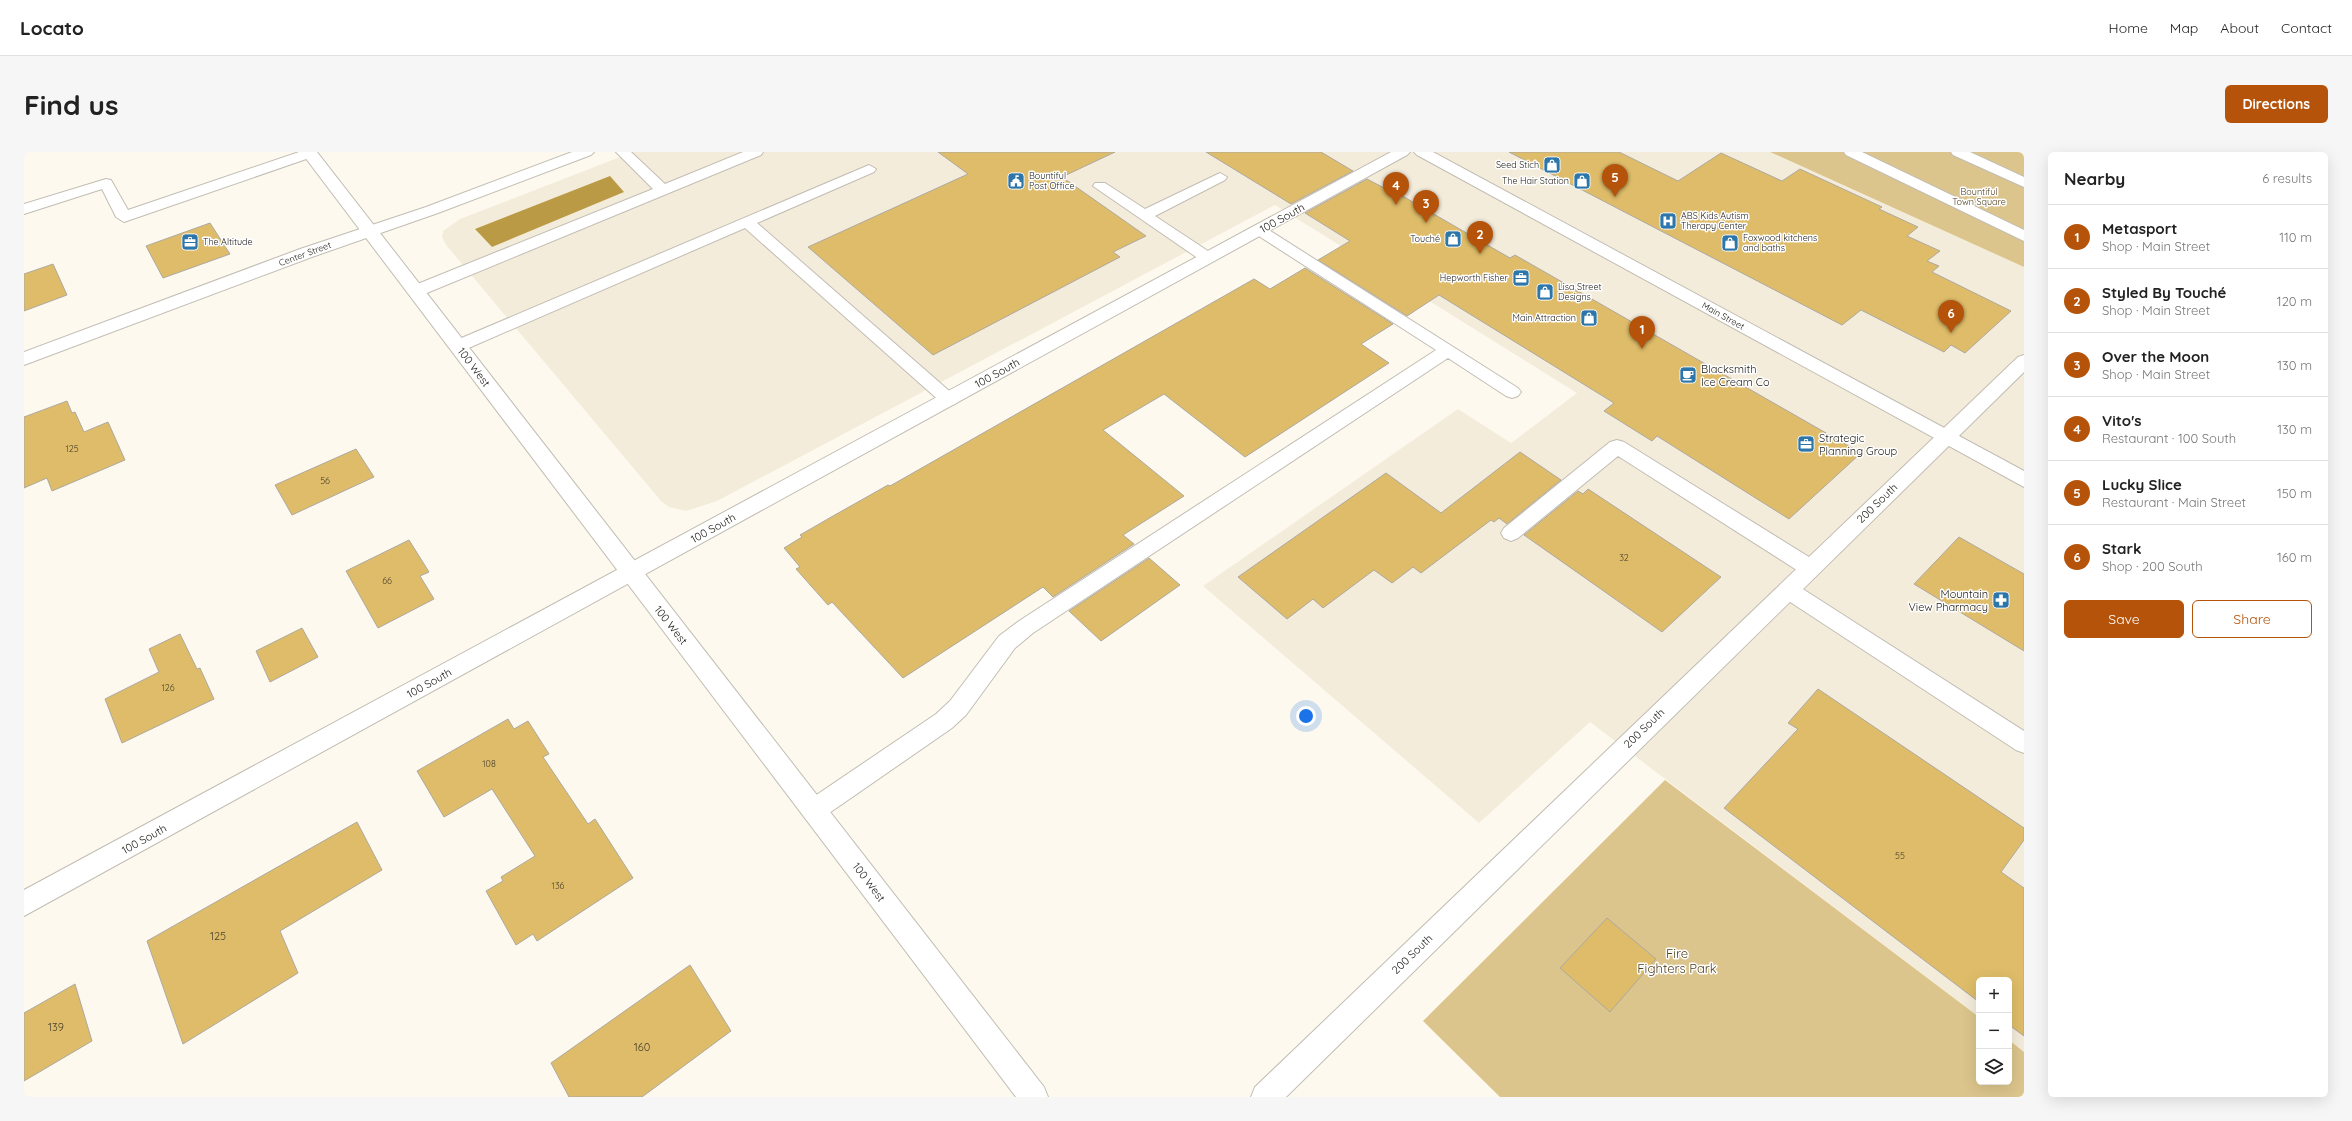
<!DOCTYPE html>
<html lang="en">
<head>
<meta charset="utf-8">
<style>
	:root { --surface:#fff; --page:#f6f6f6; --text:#222; --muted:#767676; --line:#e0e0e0; --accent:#b45309 }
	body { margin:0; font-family:Quicksand,sans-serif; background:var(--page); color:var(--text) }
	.controls { position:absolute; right:12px; bottom:12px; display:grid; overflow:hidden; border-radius:6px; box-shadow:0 4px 16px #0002 }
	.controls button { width:36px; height:36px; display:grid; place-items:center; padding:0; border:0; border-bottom:1px solid var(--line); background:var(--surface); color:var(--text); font:20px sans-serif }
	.you { position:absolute; left:1282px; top:564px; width:14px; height:14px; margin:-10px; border:3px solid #fff; border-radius:50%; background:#1a73e8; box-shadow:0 0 0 6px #1a73e833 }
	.badge { display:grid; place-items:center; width:26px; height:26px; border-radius:50%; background:var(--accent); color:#fff; font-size:13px; font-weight:700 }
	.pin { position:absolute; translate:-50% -33px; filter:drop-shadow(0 1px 2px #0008) }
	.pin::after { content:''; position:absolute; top:21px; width:14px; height:12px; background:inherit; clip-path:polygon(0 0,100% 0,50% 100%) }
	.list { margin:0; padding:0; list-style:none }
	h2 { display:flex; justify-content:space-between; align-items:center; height:52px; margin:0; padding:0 16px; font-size:17px }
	h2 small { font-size:13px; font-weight:400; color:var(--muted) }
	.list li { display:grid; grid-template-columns:26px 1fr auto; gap:12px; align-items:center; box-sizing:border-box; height:64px; padding:0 16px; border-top:1px solid var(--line) }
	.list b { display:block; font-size:15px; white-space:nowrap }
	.list p { margin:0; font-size:13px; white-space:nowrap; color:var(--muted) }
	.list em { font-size:13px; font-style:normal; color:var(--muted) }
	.actions { display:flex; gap:8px; padding:12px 16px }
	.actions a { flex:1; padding:9px 0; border:1px solid var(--accent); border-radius:6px; text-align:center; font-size:14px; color:var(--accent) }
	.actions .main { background:var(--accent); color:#fff }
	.icon { flex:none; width:22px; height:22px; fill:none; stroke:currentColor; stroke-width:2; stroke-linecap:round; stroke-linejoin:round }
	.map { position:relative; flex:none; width:2000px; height:945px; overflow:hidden; border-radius:6px }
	header { display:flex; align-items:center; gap:24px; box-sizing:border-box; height:56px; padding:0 20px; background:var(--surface); border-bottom:1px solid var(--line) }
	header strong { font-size:19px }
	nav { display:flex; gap:22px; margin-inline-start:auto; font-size:14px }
	.intro { display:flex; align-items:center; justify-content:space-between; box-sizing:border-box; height:96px; padding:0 24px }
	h1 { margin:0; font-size:28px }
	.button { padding:10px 18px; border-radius:6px; background:var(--accent); color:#fff; font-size:14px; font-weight:700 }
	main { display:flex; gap:24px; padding:0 24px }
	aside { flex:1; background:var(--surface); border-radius:6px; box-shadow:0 4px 16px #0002 }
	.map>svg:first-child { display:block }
</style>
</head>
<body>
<header>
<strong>Locato</strong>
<nav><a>Home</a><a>Map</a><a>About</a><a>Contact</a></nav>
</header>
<div class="intro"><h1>Find us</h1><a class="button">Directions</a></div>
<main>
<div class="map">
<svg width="2000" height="945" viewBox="0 0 2000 945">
	<rect width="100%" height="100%" fill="#fdf9ee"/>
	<!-- built -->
	<path fill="#f4ecdb" d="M609,0H1746L2000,115V900L1985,888V828H1955V865L1566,570L1455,671L1179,434L1434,257L1487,291L1553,241L1251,53L693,349L662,359L645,355L637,349L422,93L418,85L419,79L436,67Z"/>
	<!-- green -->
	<path fill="#dcc58c" d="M1746,0H2000V115Z
		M1641,628L1955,865V930H1985V888L2000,900V945H1476L1399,869Z"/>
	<!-- water -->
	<path fill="#bb9a46" d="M586,24L600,40L468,95L451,77Z"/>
	<!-- building -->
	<path fill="#debc69" stroke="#ada9a0" d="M914,0H1091L1038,25L1122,84L1089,100L1096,105L909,203L784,95L944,22Z
		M1182,0H1297L1329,19L1267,52Z
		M1485,0H1595L1654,29L1697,1L1758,29L1776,17L1858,55L1855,57L1894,75L1883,84L1916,99L1903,109L1915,114L1908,120L1987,159L1941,201L1927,193L1920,200L1837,158L1818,173Z
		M1343,27L1366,39L1368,38L1486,106L1491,103L1837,301L1765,367L1633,284L1628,289L1580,259L1590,251L1415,143L1383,164L1294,108L1326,89L1281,61Z
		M186,71L206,102L139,126L122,94Z
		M29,112L43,143L0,159V122Z
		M1281,116L1369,172L1337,192L1365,211L1221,305L1140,242L1079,278L1160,344L1099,383L1110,392L1029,445L1019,435L879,526L808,450L804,453L772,417L776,415L760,396L778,385L776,383L809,364L864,333L866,334L1230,127L1246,137Z
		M43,249L48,261L51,260L60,280L84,270L101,308L28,339L23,326L0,336V265Z
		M332,297L350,325L268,363L251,333Z
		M1496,300L1537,328L1483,372L1475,366L1470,370L1467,368L1397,421L1389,415L1368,431L1350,418L1299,456L1289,447L1263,467L1214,425L1362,321L1417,361Z
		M1564,337L1697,425L1638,480L1500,383L1554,339L1559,342Z
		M1935,385L2000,422V499L1890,432Z
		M385,388L405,420L396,424L410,447L354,476L322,419Z
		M1125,406L1156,433L1077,489L1045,459Z
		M278,476L294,505L246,530L232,499Z
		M156,482L173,517L176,516L190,547L98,591L81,547L135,520L125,497Z
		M1794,537L2000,676V688L1977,720L2000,736V884L1985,873V828H1955V850L1700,656L1774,577L1764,571Z
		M484,567L490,577L504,569L525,602L519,605L564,672L571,667L609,726L513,789L509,782L492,793L462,739L479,729L477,725L511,704L468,637L420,665L393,619Z
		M333,670L358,718L256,779L274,821L159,892L123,789Z
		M1583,766L1632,807L1586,860L1536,816Z
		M666,813L707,879L618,945H545L527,911Z
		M51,832L68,889L0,929V861Z"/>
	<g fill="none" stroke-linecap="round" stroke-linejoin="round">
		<!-- service casing -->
		<g stroke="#c2bdb3" stroke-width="2">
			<path id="service" d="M275,0L293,1L291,4L100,70L92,65L78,37L0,62V52L82,27L87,28L104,58Z
				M592,0H607L641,32L719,0H739L737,3L398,143H386L384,139L386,135L629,37Z
				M1820,0H1838L2000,78V89L1822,3Z
				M1927,0H1946L2000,25V35L1929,3Z
				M845,13L852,17L850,20L733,71L931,244L934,248L931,252L925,254L919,252L721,76L440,198L434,200L428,198L425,194L428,190Z
				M1196,21L1203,25L1201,28L1131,64L1190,103L1192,106L1190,109H1178L1069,34L1071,31H1081L1121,57Z
				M1235,73L1240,75L1494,236L1497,240L1494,244L1488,246L1482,244L1424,206L1009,481L991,496L942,563L928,576L798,666L790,669L782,666L778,658L782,650L912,562L926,549L975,484L995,469L1412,198L1230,81L1227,78L1230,75Z
				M1593,288L1600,290L1793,410L1796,416L1793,422L1786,424L1779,422L1594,304L1494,386L1487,389L1480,386L1477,381L1480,376L1586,290Z
				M1764,430L1771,432L2000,579V601L1992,598L1757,444L1754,438L1757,432Z"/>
		</g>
		<!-- minor casing -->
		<g stroke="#c2bdb3" stroke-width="2">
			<path id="minor" d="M548,0H570L567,3L414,61L288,105L0,213V200L276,97L402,55Z
				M1367,0H1386L1383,3L0,764V738Z
				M2000,203V220L1262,945H1227L1231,935L1994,205Z"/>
		</g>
		<!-- tertiary casing -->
		<g stroke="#c2bdb3" stroke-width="2">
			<path id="tertiary" d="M277,0H293L1020,935L1024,945H992Z
				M1390,0H1409L2000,319V335L1393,3Z"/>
		</g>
		<!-- service -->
		<use href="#service" fill="#fff" fill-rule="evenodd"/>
		<!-- minor -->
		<use href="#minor" fill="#fff" fill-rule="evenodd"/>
		<!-- tertiary -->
		<use href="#tertiary" fill="#fff" fill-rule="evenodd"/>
	</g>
	<!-- icons -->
	<defs>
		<g id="shop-square" transform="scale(0.9)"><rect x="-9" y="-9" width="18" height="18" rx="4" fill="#2d76aa" stroke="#fff"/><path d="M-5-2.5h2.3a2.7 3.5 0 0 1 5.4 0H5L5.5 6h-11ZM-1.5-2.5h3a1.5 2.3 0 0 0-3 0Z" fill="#fff"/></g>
		<g id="civic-square" transform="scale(0.9)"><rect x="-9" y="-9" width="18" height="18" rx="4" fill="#2d76aa" stroke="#fff"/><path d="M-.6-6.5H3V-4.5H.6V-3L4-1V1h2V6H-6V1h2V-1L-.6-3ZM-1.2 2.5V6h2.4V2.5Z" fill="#fff"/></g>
		<g id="hospital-square" transform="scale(0.9)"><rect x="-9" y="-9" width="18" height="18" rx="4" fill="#2d76aa" stroke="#fff"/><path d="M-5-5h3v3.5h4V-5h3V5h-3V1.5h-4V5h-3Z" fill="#fff"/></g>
		<g id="office-square" transform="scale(0.9)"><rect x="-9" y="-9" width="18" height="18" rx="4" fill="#2d76aa" stroke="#fff"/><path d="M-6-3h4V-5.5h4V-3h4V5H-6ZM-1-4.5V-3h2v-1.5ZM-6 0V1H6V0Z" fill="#fff"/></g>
		<g id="cafe-square" transform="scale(0.9)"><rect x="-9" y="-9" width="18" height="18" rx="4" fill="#2d76aa" stroke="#fff"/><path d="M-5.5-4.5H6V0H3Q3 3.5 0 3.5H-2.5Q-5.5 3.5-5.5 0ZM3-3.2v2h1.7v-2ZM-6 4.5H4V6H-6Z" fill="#fff"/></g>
		<g id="pharmacy-square" transform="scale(0.9)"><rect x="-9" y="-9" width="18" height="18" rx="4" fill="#2d76aa" stroke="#fff"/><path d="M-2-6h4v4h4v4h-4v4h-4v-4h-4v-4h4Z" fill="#fff"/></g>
	</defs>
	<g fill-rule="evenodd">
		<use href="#shop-square" x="1528" y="13"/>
		<use href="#civic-square" x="992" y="29"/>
		<use href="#shop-square" x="1558" y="29"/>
		<use href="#hospital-square" x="1644" y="69"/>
		<use href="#shop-square" x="1429" y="87"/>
		<use href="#office-square" x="166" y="90"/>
		<use href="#shop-square" x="1706" y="91"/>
		<use href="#office-square" x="1497" y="126"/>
		<use href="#shop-square" x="1521" y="140"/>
		<use href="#shop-square" x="1565" y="166"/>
		<use href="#cafe-square" x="1664" y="223"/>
		<use href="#office-square" x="1782" y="292"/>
		<use href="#pharmacy-square" x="1977" y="448"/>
	</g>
	<g text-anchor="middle" stroke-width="3" stroke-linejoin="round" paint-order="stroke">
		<!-- far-poi labels -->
		<g font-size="9" fill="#1b1a16" stroke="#fff" text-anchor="end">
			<text x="1515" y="16">Seed Stich</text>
			<text x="1005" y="27" text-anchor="start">Bountiful<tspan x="1005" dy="10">Post Office</tspan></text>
			<text x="1545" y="32">The Hair Station</text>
			<text x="1657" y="67" text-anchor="start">ABS Kids Autism<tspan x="1657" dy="10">Therapy Center</tspan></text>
			<text x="1719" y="89" text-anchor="start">Foxwood kitchens<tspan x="1719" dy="10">and baths</tspan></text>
			<text x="1416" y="90">Touché</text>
			<text x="179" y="93" text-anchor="start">The Altitude</text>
			<text x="1484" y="129">Hepworth Fisher</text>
			<text x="1534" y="138" text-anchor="start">Lisa Street<tspan x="1534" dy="10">Designs</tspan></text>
			<text x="1552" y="169">Main Attraction</text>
		</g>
		<!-- far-park labels -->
		<g font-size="9" fill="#4c3e19" stroke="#fff">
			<text x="1955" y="43">Bountiful<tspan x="1955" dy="10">Town Square</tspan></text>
		</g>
		<!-- far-street labels -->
		<g font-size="9" fill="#1b1a16" stroke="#fff">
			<text transform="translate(281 102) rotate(-20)" y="3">Center Street</text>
			<text transform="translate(1699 164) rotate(29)" y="3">Main Street</text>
		</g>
		<!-- number labels -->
		<g font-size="9" fill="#4c422b">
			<text x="48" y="300">125</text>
			<text x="301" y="332">56</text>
			<text x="1600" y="409">32</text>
			<text x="363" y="432">66</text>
			<text x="144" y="539">126</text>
			<text x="465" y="615">108</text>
			<text x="1876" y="707">55</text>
			<text x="534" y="737">136</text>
		</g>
		<!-- street labels -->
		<g font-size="11" fill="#1b1a16" stroke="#fff">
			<text transform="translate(1258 66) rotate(-29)" y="4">100 South</text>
			<text transform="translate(450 215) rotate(53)" y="4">100 West</text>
			<text transform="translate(973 221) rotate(-29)" y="4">100 South</text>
			<text transform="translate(1853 351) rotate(-44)" y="4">200 South</text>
			<text transform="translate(689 376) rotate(-29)" y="4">100 South</text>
			<text transform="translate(647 473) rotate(52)" y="4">100 West</text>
			<text transform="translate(405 531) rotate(-29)" y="4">100 South</text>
			<text transform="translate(1620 576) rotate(-44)" y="4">200 South</text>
			<text transform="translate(120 687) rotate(-29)" y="4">100 South</text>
			<text transform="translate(845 730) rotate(53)" y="4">100 West</text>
			<text transform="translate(1388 802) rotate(-44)" y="4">200 South</text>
		</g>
		<!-- poi labels -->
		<g font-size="11" fill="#1b1a16" stroke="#fff" text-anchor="start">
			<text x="1677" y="221">Blacksmith<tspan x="1677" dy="13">Ice Cream Co</tspan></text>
			<text x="1795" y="290">Strategic<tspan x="1795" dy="13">Planning Group</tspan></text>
			<text x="1964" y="446" text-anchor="end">Mountain<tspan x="1964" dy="13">View Pharmacy</tspan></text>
		</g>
		<!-- near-number labels -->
		<g font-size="11" fill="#4c422b">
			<text x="194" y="788">125</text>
			<text x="32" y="879">139</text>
			<text x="618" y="899">160</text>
		</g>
		<!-- near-park labels -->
		<g font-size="13" fill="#4c3e19" stroke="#fff">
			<text x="1653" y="806">Fire<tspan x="1653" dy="15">Fighters Park</tspan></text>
		</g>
	</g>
</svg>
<div class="controls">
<button>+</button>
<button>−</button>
<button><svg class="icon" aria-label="layers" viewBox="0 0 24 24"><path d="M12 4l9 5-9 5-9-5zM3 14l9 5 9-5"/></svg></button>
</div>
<div class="you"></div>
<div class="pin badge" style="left:1618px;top:197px">1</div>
<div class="pin badge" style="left:1456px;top:102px">2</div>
<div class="pin badge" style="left:1402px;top:71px">3</div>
<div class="pin badge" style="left:1372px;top:53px">4</div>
<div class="pin badge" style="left:1591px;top:45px">5</div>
<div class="pin badge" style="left:1927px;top:181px">6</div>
</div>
<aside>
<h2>Nearby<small>6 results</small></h2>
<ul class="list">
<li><span class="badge">1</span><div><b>Metasport</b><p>Shop · Main Street</p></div><em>110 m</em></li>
<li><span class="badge">2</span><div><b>Styled By Touché</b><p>Shop · Main Street</p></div><em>120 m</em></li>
<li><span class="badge">3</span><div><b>Over the Moon</b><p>Shop · Main Street</p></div><em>130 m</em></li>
<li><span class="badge">4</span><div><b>Vito's</b><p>Restaurant · 100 South</p></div><em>130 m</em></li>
<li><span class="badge">5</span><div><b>Lucky Slice</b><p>Restaurant · Main Street</p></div><em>150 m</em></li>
<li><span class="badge">6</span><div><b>Stark</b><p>Shop · 200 South</p></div><em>160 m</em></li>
</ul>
<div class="actions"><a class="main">Save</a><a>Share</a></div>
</aside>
</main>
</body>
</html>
